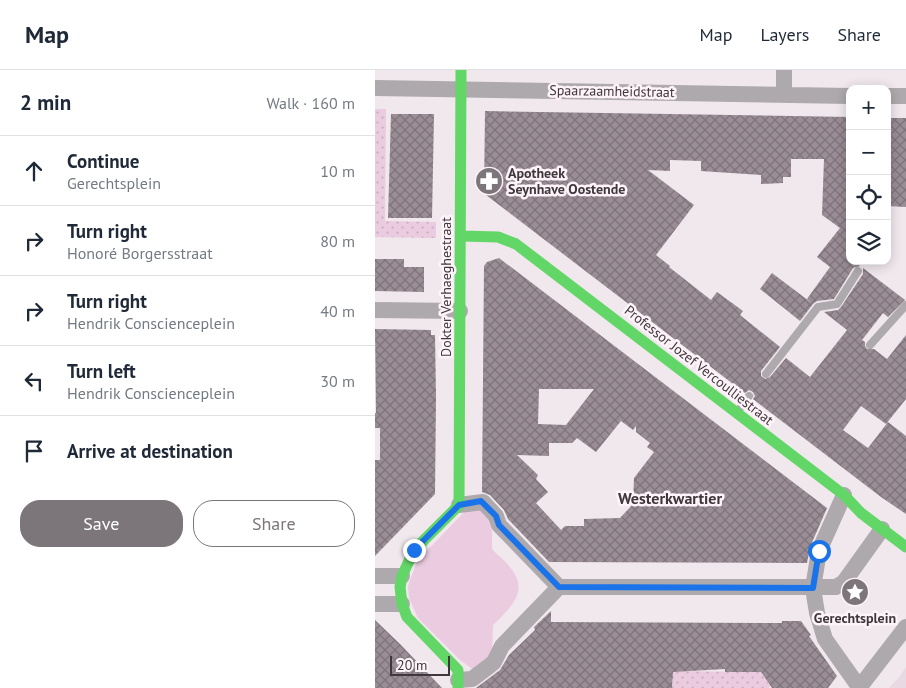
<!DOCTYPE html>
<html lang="en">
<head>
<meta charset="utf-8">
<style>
	:root { --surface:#fff; --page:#f2f2f3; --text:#1f2937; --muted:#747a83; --line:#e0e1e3; --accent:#7c767a }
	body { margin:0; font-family:"PT Sans",sans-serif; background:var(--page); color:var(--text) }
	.controls { position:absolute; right:15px; top:15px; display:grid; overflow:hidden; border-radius:10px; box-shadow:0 2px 12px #0003 }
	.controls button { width:45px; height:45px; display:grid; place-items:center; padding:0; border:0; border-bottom:1px solid var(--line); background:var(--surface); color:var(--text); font:25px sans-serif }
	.scale { position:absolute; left:15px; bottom:12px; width:60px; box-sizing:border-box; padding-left:5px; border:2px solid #3e383c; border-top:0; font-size:14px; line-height:18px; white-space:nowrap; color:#3e383c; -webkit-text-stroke:4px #fff3fa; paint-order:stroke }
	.stop { position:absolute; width:15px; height:15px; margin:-11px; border:4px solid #1a73e8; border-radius:50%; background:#fff }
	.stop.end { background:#1a73e8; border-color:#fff; box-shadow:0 1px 5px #0008 }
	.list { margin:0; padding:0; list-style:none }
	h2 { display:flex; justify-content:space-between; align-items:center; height:65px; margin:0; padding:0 20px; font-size:21px }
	h2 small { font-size:16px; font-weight:400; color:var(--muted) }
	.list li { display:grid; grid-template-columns:32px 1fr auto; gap:15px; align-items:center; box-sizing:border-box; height:70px; padding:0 20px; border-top:1px solid var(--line) }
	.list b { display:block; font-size:19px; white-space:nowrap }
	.list p { margin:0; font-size:16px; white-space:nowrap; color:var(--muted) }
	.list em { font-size:16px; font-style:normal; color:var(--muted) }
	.actions { display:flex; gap:10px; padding:15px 20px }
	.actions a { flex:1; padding:11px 0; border:1px solid var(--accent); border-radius:20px; text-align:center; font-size:18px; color:var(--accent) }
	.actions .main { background:var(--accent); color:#fff }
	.icon { flex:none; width:28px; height:28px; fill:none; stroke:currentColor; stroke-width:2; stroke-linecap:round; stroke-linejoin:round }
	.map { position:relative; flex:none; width:531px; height:618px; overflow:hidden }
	header { display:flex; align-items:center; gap:30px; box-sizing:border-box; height:70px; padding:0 25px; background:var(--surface); border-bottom:1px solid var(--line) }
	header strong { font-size:24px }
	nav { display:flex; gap:28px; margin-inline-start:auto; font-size:18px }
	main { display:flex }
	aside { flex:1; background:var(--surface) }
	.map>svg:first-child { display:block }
</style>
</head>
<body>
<header>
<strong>Map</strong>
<nav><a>Map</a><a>Layers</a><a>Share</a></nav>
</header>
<main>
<aside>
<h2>2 min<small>Walk · 160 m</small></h2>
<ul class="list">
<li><svg class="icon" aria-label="ahead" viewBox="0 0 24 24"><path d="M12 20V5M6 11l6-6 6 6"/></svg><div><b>Continue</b><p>Gerechtsplein</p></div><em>10 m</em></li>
<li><svg class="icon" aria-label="right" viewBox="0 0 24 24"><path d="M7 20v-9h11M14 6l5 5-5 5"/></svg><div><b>Turn right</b><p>Honoré Borgersstraat</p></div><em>80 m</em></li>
<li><svg class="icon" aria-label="right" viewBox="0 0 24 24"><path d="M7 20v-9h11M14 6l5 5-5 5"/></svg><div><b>Turn right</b><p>Hendrik Conscienceplein</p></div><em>40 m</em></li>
<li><svg class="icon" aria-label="left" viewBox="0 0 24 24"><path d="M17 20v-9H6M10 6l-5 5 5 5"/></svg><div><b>Turn left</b><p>Hendrik Conscienceplein</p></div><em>30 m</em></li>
<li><svg class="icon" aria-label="arrive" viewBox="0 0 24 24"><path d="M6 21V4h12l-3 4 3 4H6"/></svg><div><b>Arrive at destination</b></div></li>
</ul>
<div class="actions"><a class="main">Save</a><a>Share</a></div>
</aside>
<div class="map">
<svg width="531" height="618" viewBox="0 0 531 618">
	<defs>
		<pattern id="park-dots" width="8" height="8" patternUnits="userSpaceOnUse" patternTransform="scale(1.25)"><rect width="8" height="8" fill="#eacbdf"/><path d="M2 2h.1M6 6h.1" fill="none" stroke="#caafc0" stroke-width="1.8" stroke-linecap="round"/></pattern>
		<pattern id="building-cross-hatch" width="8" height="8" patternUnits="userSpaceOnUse" patternTransform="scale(1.25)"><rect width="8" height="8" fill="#9a8d95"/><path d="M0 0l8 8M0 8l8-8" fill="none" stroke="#7f747b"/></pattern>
	</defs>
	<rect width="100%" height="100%" fill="#f0e8ed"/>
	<!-- built -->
	<path fill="#e8d9e2" d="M531,597V618H514L525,606Z"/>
	<!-- grass -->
	<path fill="#eacbdf" d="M94,437L103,438L117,451V479C122,485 129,489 134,496C156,521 135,538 118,555L117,584L100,601L85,590L43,548L34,528L33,516L42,491Z"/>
	<!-- park -->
	<path fill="url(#park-dots)" d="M0,39H11L10,151L61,152V168L0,167Z
		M298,601L386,602L395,616L394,618H297L298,610L291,604Z"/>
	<!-- building -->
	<path fill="url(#building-cross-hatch)" fill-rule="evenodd" d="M110,41L475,47V191H479L485,196L478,198L459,229L442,231L438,234L432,229L455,197L442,187L465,158L447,145L449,89H416V107H408V113L386,114V105L326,101V91L295,90V101L273,100L319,135L281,185L295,196L294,197L336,230L342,222L368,241L365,245L405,277L386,301V306L390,309L395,307L411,288L435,307L472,260L449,242L463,240L466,237L488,204V198L530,230L513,247L508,243L487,270L490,272V276L492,279H499L512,289L531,265V329L511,354L486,336L468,360L493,378L513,352L531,366V444L506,427L378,329L380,326L378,322L374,320L370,323L111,125L109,121Z
		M16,44H59L57,148H13Z
		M512,48H531V137L512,136Z
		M124,188L452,438L435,477L432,493L174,492L133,449L129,440L115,425L107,422L109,196L112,192ZM164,319H219L191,355L163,354ZM246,351L258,360L261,356V362L275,373L272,377L279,382L259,408L258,434L245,448L209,449V456H190L186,460L161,433L173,422L161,409L163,405L142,385L174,386V373H197L202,368L221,382Z
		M0,189H29V197H49V222L0,221Z
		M397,203L438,234L425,251L385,219Z
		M0,259L56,260V265H60L61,326L60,424L0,486V390H5V358H0V343H1Z
		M176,541V552L407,553V551H426L436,565L434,566L462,606L453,618H397L386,602H350V599L298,602L297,618H101L125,600L134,585L160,560L159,557Z
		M0,550L25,574L67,618H0Z"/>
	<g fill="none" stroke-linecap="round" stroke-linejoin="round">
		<!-- lane -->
		<path stroke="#ada9ac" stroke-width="8" d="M495,275L531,235
			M391,304L443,237L462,234L483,201
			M363,341L374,326"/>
		<!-- street -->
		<path stroke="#ada9ac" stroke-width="16" d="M0,18L475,26
			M409,24V0
			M512,26H531
			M0,240L85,241
			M469,425L444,481L438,518L442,543L450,569L484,617
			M84,435L108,432L121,446L124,455L184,517
			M0,506H27
			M184,517H461L469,512L507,459
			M0,534H27
			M83,610L97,609L113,597L119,592L127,576L184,517
			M484,618L531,557"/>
		<!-- fast -->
		<path stroke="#63d668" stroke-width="11" d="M86,166L123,167L141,174L469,425L486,443L531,477
			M83,618V600L32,547L27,534L25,517L27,506L39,480L84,435L86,0"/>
	</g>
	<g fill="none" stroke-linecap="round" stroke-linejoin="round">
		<!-- route -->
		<path stroke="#1a73e8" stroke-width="6" d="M39,480L84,435L106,431L121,446L124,455L184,517L438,518L444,481"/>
	</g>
	<!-- icons -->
	<defs>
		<g id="pharmacy-disc" transform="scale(1.4375)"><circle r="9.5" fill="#7c767a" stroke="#fff3fa"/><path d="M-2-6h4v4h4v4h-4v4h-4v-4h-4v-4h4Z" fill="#fff"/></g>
		<g id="sight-disc" transform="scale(1.4375)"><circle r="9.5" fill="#7c767a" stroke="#fff3fa"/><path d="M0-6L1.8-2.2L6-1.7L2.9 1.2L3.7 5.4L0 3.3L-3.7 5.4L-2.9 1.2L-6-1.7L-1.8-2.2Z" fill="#fff"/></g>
	</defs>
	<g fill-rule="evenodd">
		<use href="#pharmacy-disc" x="114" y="111"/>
		<use href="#sight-disc" x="480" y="522"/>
	</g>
	<g text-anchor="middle" stroke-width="5" stroke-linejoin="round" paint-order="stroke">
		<!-- street labels -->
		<g font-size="14" fill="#3e383c" stroke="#fff3fa">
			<text transform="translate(237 21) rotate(1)" y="5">Spaarzaamheidstraat</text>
			<text transform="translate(71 217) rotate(-90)" y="5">Dokter Verhaeghestraat</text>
			<text transform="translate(324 295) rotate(38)" y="5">Professor Jozef Vercoulliestraat</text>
		</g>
		<!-- poi labels -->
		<g font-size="14" font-weight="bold" fill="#3e383c" stroke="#fff3fa" text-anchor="start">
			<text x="133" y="108">Apotheek<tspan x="133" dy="16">Seynhave Oostende</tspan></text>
			<text x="480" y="553" text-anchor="middle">Gerechtsplein</text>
		</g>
		<!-- quarter labels -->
		<g font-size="16" font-weight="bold" fill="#3e383c" stroke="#fff3fa">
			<text x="295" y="434">Westerkwartier</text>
		</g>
	</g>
</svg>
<div class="controls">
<button>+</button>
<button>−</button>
<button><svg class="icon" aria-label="locate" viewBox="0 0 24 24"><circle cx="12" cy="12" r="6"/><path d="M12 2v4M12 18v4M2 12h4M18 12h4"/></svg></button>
<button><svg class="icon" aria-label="layers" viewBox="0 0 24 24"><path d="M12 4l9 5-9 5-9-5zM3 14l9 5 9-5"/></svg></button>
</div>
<div class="scale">20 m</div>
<div class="stop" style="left:444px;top:481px"></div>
<div class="stop end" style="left:39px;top:480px"></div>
</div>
</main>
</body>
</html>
